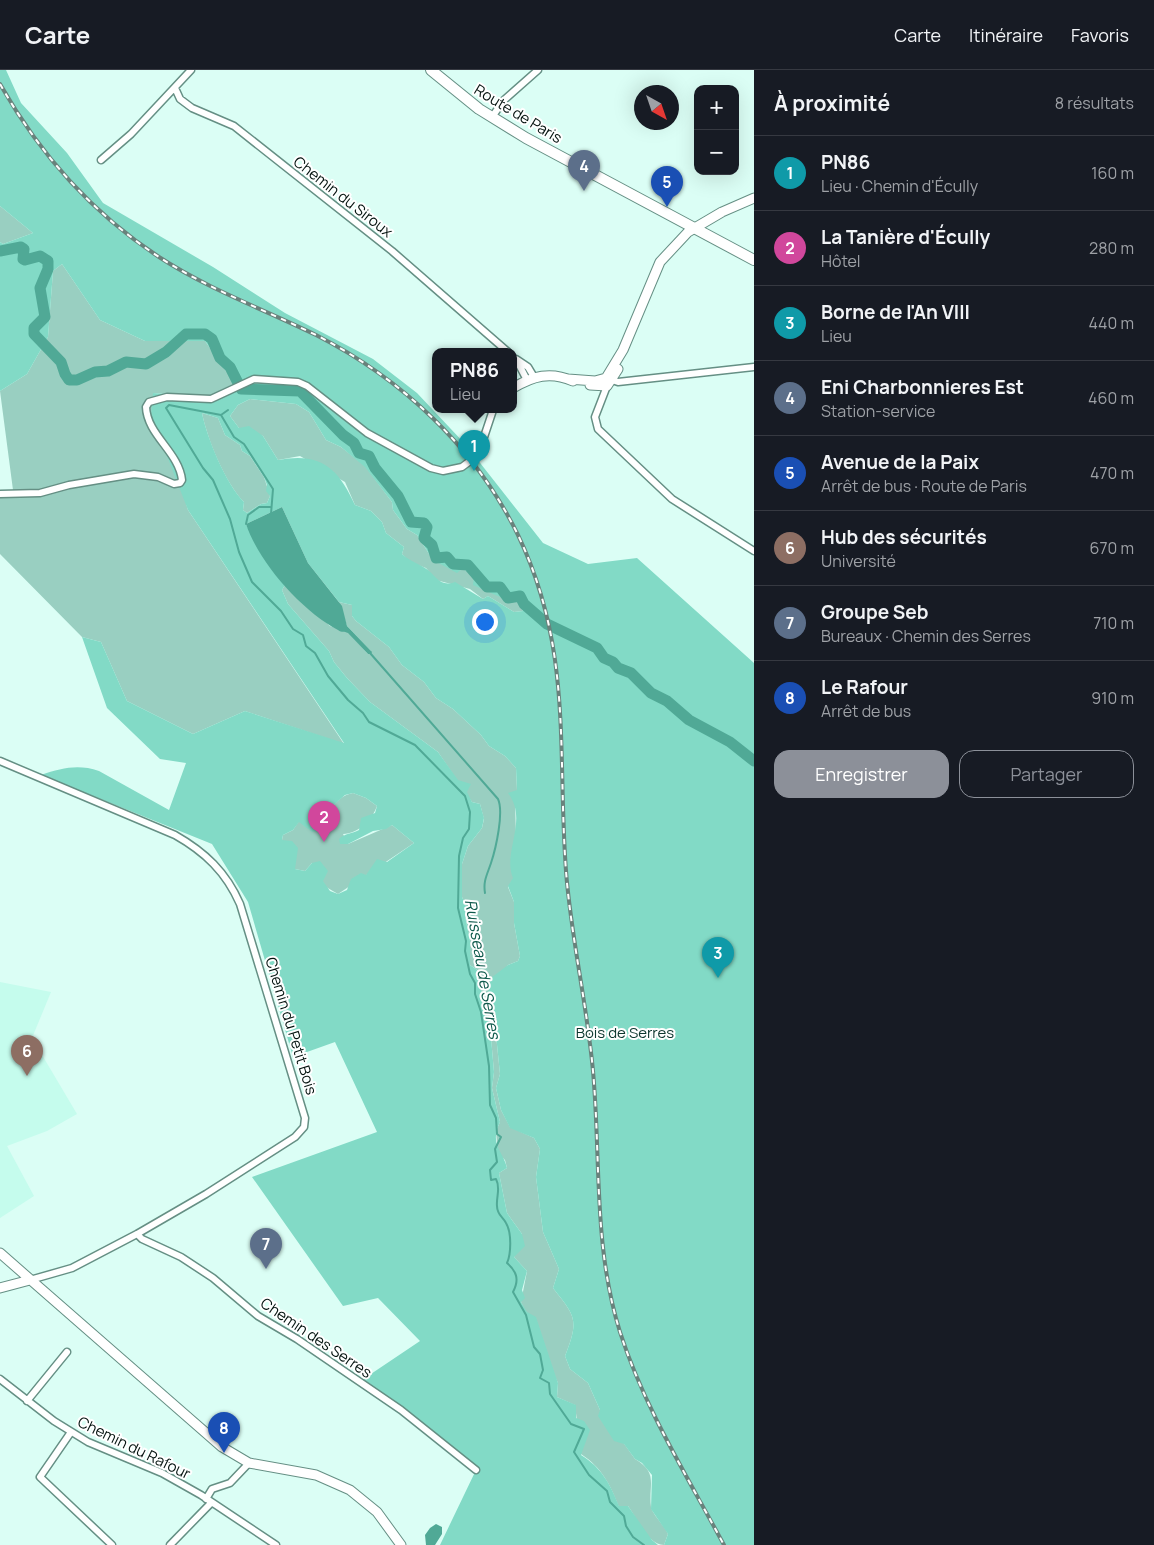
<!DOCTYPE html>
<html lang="fr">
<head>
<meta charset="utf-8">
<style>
	:root { --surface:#171b24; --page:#20242c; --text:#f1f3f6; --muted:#9ea1a6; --line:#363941; --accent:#8c9099 }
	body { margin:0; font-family:Manrope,sans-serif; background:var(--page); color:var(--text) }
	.controls { position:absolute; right:15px; top:15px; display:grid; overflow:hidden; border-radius:10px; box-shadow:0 5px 20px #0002 }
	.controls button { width:45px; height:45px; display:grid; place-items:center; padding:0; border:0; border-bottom:1px solid var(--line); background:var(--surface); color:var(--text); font:25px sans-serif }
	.compass { position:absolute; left:634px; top:15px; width:45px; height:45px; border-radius:50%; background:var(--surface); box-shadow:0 5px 20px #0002; rotate:140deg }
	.you { position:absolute; left:484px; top:551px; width:18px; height:18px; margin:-12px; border:4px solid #fff; border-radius:50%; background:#1a73e8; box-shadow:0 0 0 8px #1a73e833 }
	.badge { display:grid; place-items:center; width:32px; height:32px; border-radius:50%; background:var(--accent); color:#fff; font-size:16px; font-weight:700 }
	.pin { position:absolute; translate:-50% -41px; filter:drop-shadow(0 1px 2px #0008) }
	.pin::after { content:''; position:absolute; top:26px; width:18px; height:15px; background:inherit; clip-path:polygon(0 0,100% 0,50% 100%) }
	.popup { position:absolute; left:432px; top:278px; width:85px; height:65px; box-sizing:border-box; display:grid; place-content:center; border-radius:10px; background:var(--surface); filter:drop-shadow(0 1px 4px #0005); font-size:16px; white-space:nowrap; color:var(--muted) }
	.popup b { font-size:19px; color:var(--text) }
	.popup::after { content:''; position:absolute; left:50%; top:100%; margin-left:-10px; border:10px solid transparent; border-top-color:var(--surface) }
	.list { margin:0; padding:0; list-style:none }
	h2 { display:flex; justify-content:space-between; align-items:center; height:65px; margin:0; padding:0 20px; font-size:21px }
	h2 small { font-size:16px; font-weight:400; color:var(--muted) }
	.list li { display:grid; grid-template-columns:32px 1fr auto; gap:15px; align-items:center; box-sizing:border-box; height:75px; padding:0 20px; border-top:1px solid var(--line) }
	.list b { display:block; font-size:19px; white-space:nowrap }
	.list p { margin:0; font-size:16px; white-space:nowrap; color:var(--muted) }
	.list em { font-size:16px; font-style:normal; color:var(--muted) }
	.actions { display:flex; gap:10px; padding:15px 20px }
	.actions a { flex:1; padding:11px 0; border:1px solid var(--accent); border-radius:15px; text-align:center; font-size:18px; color:var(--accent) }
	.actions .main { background:var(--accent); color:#fff }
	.map { position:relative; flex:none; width:754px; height:1475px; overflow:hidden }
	header { display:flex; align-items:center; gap:30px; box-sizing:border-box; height:70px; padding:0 25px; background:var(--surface); border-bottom:1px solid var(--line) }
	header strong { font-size:24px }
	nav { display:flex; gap:28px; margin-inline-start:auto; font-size:18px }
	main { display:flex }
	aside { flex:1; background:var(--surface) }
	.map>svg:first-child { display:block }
</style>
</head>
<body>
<header>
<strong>Carte</strong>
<nav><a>Carte</a><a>Itinéraire</a><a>Favoris</a></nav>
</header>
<main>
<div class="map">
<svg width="754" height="1475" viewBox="0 0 754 1475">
	<rect width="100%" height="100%" fill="#dbfef5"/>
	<!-- built -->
	<path fill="#c5fced" d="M0,912L51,922L32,968L77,1044L47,1061L7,1076L34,1126L0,1148Z"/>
	<!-- green -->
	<path fill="#99cfc1" d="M0,136L33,163L3,174L0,172Z
		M62,194L100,250L145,271H205L235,313L207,327L153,323L188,440L344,674L245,641L193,664L127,631L101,572L82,567L0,484V422L13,420L0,321L27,304L48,267L53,201Z
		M250,329L296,334L309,342L326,370L341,377L365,396L392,432L393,440L407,459L417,465L433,490L463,498L474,507L517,531L523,541L514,542L488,526L483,529L470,519L436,510L426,498L410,492L402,484L404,477L386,463L382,452L371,441L355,435L345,412L300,386L278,390L263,366L239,358L230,346L238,335Z
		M202,343L218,348L225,365L240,375L242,381L250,386L264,407L270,426L267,433L261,434L247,443L243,440L244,432C225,413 207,368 202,343Z
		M285,515L330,556L348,562L368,584L371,581L347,556L339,532L352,535V546L356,551L389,577L402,595L424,612L436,628L453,639L481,665L489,676L505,686L516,698L517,720L515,731L516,767L513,774L514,808L508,817L514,832V853L520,886L518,891L508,895L488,923L495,955L500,1004L496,1018L501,1040L510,1057L534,1068L540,1079L536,1107L543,1162L559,1199L553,1218C576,1247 579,1250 565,1286L570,1299L588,1313L600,1340L635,1389C659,1403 648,1415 651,1437C653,1445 664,1455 668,1464L664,1475C648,1475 637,1448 628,1436L619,1437C610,1414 602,1398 581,1384L575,1335L557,1327L558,1313L521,1232L527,1201L514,1187L522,1164L507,1143L499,1103L507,1098L505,1090L498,1083L496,1061L500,1052L492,1018L494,1002L490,956L479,912L480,902L470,895V871L465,846L466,836L462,827V794L468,776L482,758L484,749L480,734L472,732L438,682L370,632L347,608L334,592L329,581L288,534L282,520Z
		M353,723L366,728L377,736C372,750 358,764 343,764L348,774L392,755L414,773L338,824L326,817L312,793L305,801L295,799L282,770L283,765L293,760L299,751L309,757C327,751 332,727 353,723Z"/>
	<!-- forest -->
	<path fill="#82dac6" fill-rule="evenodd" d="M0,0H6L21,33L67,83L103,133L213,197L285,243L373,289L417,323L466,375L543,473L588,494L637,488L754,593V1475H664L668,1464L651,1439L652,1405L642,1393L635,1389L624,1374L614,1371L598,1346L600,1340L588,1313L570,1299L565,1286C579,1250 576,1247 553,1218L559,1199L543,1162L536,1107L540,1079L534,1068L510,1058L501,1040L496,1018L500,1004L495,955L488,923L491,908L508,895L518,891L520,886L514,853V832L508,816L513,808C502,782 529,750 508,723L517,720L516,698L505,686L489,676L481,665L453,639L436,628L424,612L402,595L389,577L356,551L352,546V535L339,532L308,493L282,437L246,454L260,482L285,515L282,520L288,534L329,581L334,592L347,608L370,632L438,682L458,710L471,714L467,722L472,732L480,734L484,748L482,758L468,776L462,794V827L466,836L465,846L470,871V895L480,902L479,912L490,956L494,1002L492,1018L500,1052C489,1075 503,1080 507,1098L499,1103L507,1143L522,1164L525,1176L514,1187L527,1201L522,1220L525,1228L521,1232L527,1242L536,1247L558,1313L557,1327L576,1335V1348L584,1351L590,1360L581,1385C602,1398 610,1414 619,1436H628L652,1470L658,1475H440L476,1400L359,1312L420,1271L378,1228L343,1236L252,1107L377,1062L335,972L293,987L248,832L212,774L41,705C62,698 78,694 99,701L169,740L186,693L160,689L107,638L82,567L101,572L127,631L193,664L245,641L344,673L188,440L151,345L153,323L207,327L235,313L205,271H145L100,250L62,194L53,201L48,267L27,304L0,321V172L3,174L33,163L0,136ZM250,329L296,334L309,342L326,370L341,377L365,397L392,432L393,440L407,459L417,465L433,490L457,503L463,498L474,507L473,515L509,531H517L523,541L514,542L488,526L483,529L455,512C440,518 436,505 425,498C417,493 410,491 402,484L404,477L386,463L382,452L371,441L355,435C338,398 321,382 278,390L263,366L249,356L239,358L230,346L238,335ZM202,343L218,348L225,365L240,375L242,381L250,386L264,407L267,415L266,421L270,426L267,433L261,434L247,443L243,440L244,432C226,414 207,368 202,343ZM353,723L366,728L377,736L375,743L361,748L359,760C352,764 345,763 339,769L340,774H348L373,761L386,759L392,755L414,773L387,792L377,789L366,805L361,803L351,809L347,820L338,824L330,821L323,811L328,801L320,791L312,793L305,801L295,799L298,778L292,771L282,770L283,765L293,760L299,752L312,762L317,761L327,741L345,725Z"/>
	<!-- water -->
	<path fill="#50a996" d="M282,437L308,493L342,536L347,556L372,582L371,584H368L348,563C344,561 342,563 338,560C302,541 259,493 246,454Z
		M436,1454L442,1457V1464L435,1475H426L425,1465L430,1458Z"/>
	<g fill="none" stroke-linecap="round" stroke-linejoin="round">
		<!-- stream -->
		<path stroke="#50a996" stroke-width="2" d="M228,340L221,345L169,335L166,338L203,398L213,410L230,449L239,482L252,512L281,541L293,559L303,565L306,576L315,583L328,606L348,630L363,643L369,652L415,675L465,726L470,742L469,759L463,768L459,786L458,838L466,871L465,881L470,904L475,913V924L481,942L489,996L490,1035L496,1048L497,1064L501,1067L495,1079L497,1092L490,1100L491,1110L496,1109C501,1118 496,1127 497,1136C497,1145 503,1147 506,1153C512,1163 511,1184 507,1193C516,1201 520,1209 513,1222L526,1245L534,1277L540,1284L543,1300L540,1308L549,1313L550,1324L571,1354L584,1359L574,1382L589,1405L607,1421L610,1432L624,1446L626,1456L633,1467L644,1475
			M221,345L234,367L244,374L273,419L271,444
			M246,454L248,445L259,437H270
			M370,583L498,729C504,742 496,778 491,793C487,805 483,811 485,823"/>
		<!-- river -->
		<path stroke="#50a996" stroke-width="11" d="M0,181L21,177L24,179L23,189L25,190L40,186L48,191V199L40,218L45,247L34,258V264L61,292L65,304L69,310H77L95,302L108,301L126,292L146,294L166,282L186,264H205L212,269L220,288L230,297L241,319L300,321L343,365L354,373L359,383L369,386L375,398L398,426L411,452L424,453L427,457L424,468L432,475L436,488L447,487L453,494L468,495L487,517H500L508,528L520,526L524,534L547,554L597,578L604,588L613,592L618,598L631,603L651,623L667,631L689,650L730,672L754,691"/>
		<!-- street casing -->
		<g stroke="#658f84" stroke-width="9">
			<path id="street" d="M175,18L180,29L192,38L234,56L392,181L508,282
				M492,47L504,30L538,0
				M101,90L131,64L191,0
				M754,297L618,312L606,308L607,316L595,347L598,359L672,429L754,481
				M527,310L516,289L528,297L534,307
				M0,424L40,423L69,415L134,404L158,407L174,414L180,413L182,410C179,382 147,365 146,337L149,332L167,327L211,329L254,309L298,312L307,316L367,363L431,398L443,401L462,397L478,385L493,340
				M0,691L175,765C205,782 226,802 240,834L305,1048L304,1057L295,1067L206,1124L137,1164L72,1198L30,1210
				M137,1164L142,1169L181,1187L213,1208L258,1246L297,1269L401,1340L476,1400
				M0,1309L54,1351L88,1372L162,1403L201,1425L276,1475
				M27,1331L67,1282
				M71,1362L40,1407L112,1475
				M206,1429L212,1419L230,1413L249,1393
				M170,1475L211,1433"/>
		</g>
		<!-- secondary casing -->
		<g stroke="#658f84" stroke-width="11">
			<path id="secondary" d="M568,309L595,311L606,308L623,280L660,192L688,162L722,142L754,128
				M590,315L607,316L618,299
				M513,318C533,306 550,301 573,311
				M0,1183L222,1377L249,1393L316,1405L350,1420L377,1442L401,1475
				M0,1218L30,1210"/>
		</g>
		<!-- primary casing -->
		<g stroke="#658f84" stroke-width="12">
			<path id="primary" d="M431,0L479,39L526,68L754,190"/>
		</g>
		<!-- street -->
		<use href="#street" stroke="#fff" stroke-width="6"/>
		<!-- secondary -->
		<use href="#secondary" stroke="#fff" stroke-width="9"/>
		<!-- primary -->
		<use href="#primary" stroke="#fff" stroke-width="10"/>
		<!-- rail casing -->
		<g stroke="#69827c" stroke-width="4">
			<path id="rail" d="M0,14C39,83 92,143 159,187C208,219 263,239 316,265C402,309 475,377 518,465C573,580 557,680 566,801C571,868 587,934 593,1001C601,1089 593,1176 620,1262C644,1337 687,1406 724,1475"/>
		</g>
		<!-- rail -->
		<use href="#rail" stroke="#fff" stroke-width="2" stroke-dasharray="5.5" stroke-linecap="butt"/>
	</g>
	<g text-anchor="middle" stroke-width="4" stroke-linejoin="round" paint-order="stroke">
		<!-- street labels -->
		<g font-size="15" fill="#02110d" stroke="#fff">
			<text transform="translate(518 44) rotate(31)" y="5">Route de Paris</text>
			<text transform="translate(343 127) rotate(38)" y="5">Chemin du Siroux</text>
			<text transform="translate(291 956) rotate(73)" y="5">Chemin du Petit Bois</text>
			<text transform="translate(316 1268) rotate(34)" y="5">Chemin des Serres</text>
			<text transform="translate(134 1378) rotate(26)" y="5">Chemin du Rafour</text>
		</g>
		<!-- park labels -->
		<g font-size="15" fill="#0d372f" stroke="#fff">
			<text x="625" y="968">Bois de Serres</text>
		</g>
		<!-- water labels -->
		<g font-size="16" font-style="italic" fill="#0f5a4c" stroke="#fff">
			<text transform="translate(483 899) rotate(80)" y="6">Ruisseau de Serres</text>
		</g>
	</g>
</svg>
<div class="controls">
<button>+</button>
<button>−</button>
</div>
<svg class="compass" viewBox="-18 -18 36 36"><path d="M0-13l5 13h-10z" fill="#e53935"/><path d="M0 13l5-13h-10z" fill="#9ea1a6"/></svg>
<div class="you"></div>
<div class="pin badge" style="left:474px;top:401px;background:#0f9aa8">1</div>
<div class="popup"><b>PN86</b>Lieu</div>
<div class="pin badge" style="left:324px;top:772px;background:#d1479c">2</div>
<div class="pin badge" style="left:718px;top:908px;background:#0f9aa8">3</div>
<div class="pin badge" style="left:584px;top:121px;background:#5c6f8a">4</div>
<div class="pin badge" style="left:667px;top:137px;background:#1a4fb4">5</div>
<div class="pin badge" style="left:27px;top:1006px;background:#8d6e63">6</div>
<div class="pin badge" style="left:266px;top:1199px;background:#5c6f8a">7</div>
<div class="pin badge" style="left:224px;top:1383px;background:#1a4fb4">8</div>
</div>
<aside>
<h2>À proximité<small>8 résultats</small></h2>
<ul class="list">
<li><span class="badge" style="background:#0f9aa8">1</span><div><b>PN86</b><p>Lieu · Chemin d'Écully</p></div><em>160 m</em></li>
<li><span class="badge" style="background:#d1479c">2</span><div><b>La Tanière d'Écully</b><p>Hôtel</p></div><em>280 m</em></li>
<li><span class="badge" style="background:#0f9aa8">3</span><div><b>Borne de l'An VIII</b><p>Lieu</p></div><em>440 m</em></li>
<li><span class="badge" style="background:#5c6f8a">4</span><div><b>Eni Charbonnieres Est</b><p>Station-service</p></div><em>460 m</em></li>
<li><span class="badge" style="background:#1a4fb4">5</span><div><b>Avenue de la Paix</b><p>Arrêt de bus · Route de Paris</p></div><em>470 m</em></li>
<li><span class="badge" style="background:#8d6e63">6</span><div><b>Hub des sécurités</b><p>Université</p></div><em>670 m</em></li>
<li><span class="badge" style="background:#5c6f8a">7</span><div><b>Groupe Seb</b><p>Bureaux · Chemin des Serres</p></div><em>710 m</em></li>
<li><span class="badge" style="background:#1a4fb4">8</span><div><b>Le Rafour</b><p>Arrêt de bus</p></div><em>910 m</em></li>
</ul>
<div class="actions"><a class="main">Enregistrer</a><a>Partager</a></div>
</aside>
</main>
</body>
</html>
